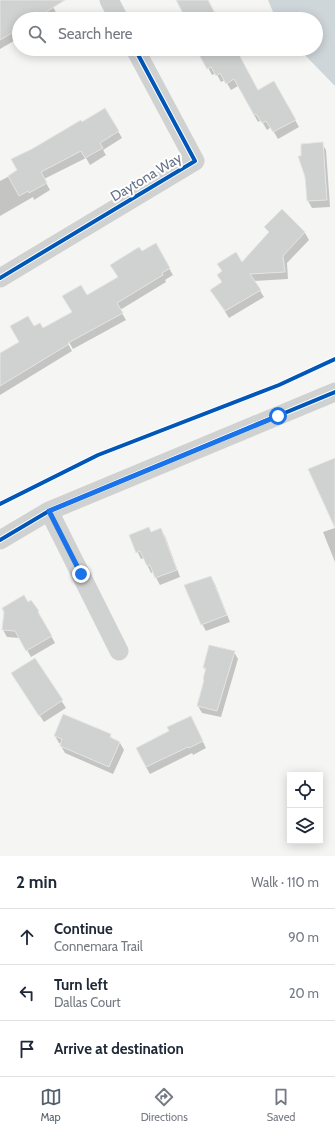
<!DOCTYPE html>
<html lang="en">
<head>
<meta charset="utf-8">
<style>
	:root { --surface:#fff; --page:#f2f2f3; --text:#1f2937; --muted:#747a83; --line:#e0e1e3; --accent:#555f6c }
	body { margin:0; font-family:Cabin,sans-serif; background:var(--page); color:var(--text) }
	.controls { position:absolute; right:12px; bottom:12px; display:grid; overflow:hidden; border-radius:0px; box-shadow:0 2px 10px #0003 }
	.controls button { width:36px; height:36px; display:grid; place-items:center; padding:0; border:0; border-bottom:1px solid var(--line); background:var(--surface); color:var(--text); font:20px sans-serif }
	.stop { position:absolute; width:12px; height:12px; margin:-9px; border:3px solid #1a73e8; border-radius:50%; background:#fff }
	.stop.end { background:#1a73e8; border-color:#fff; box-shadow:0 1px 4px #0008 }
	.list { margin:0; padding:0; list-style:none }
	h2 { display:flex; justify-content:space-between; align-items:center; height:52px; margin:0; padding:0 16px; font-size:17px }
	h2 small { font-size:13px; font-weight:400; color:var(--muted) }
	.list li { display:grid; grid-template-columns:26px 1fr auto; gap:12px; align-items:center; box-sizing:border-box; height:56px; padding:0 16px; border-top:1px solid var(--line) }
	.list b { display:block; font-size:15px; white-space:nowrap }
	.list p { margin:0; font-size:13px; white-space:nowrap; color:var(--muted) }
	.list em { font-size:13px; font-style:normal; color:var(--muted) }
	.icon { flex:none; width:22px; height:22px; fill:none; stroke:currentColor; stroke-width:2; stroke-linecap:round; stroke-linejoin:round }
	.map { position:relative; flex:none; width:335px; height:856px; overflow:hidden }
	.search { position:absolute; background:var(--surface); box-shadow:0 2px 10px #0003; left:12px; right:12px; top:12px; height:44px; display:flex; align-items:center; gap:10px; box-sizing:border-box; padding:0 14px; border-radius:22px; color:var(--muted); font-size:15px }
	.sheet { height:220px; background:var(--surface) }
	nav { display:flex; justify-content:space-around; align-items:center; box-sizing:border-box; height:56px; border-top:1px solid var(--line); background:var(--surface); font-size:11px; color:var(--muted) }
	nav a { display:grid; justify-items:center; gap:2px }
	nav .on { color:var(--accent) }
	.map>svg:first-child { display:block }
</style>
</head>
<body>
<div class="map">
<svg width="335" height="856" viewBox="0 0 335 856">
	<rect width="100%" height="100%" fill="#f5f6f4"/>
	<!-- water -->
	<path fill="#cfd6d9" d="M268,0H335V86L299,49H316V19H276Z"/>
	<!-- shadow -->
	<path fill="#0003" d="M2,0H49L57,14L50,19H19V38L0,49V10Z
		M203,49H236L258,92L274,83L299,127L278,139L271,127L267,130L261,120L258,122L238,86L231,90L225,80L221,82L216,73L212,75L199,51Z
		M105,109L122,138L103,150L106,155L90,165L86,158L44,179L50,190L34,200L33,197L0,216V181L19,171L32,149Z
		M322,144L326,150L330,207L312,208L308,201L306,177L302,157Z
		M282,210L305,233L309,240L287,263L288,279L254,281L264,297L229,318L216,297L223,283L269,233L265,227Z
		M155,245L173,275L165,280L166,282L120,310L126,320L73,349L67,339L66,340L72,351L0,395V355L21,342L34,328L42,329L73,312L87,296L119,278L141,253Z
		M335,528V562L323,532Z
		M161,530L165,536L180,577L160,585L153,572L151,573L144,558L141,559L130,536L151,533Z
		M211,577L215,584L230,622L206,631L202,624Z
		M31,601L38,612L55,643L31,657L20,638L7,637L3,630L5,612Z
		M234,652L238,659L221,717L202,713L198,706L205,681L206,671L204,668Z
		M35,659L66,708L44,722L16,680Z
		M194,724L206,748L193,755L192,753L150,774L146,767Z
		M110,735L113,740L120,743L124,750L113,774L65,753L61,746L62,744L59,743L55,736Z"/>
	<!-- building -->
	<path fill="#d0d1d1" stroke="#e4e5e4" d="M0,0H65L35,19H19V29L0,40Z
		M176,0H208L218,19H186Z
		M196,49H236L258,90L274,81L296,120L273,132L266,121L262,123L256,114L254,115L234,79L226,84L220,73L216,76L211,67L207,69Z
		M105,108L119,131L100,143L103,148L85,158L81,151L41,172L47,183L29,193L28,191L19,196L8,176L17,170L11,159L32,149L81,120L82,122Z
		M323,142L327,200L307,201L305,177L298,156H301V144Z
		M282,209L305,232L283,256L285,272L250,274L261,290L225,311L210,290L222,282L217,275L222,271L217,264L236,252L242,262L269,232L264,227Z
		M156,243L170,268L162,273L163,275L117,303L123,313L68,343L69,344L0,386V353L19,342L10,326L28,316L34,326L40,323L43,328L72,312L62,296L81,285L87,295L118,277L110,265L139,247L142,251Z
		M335,458V528L308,469Z
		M149,527L151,532L161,528L177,570L155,578L150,565L147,566L140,551L136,553L129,535Z
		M211,576L227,615L201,625L184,585Z
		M24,595L28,602L31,600L39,611L38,612L52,636L26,651L15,631L2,630L4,612L2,608Z
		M209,645L235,651L217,711L197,706L204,680L203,679L206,668H203Z
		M35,658L63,700L39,716L11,673Z
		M63,714L111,734L110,737L120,742L109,767L60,746L62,739L54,736Z
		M191,716L203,741L189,748L188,747L146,767L136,748L169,731L167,727Z"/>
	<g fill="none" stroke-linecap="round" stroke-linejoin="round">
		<!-- minor -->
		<path stroke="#d0d1d1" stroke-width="19" d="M109,0L119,19
			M0,278L195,161L135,49
			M49,511L119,651
			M0,540L49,511L335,392"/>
		<!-- cycleway casing -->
		<g stroke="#fff" stroke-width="6">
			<path id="cycleway" d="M0,278L195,161L135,49
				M0,504L98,455L279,385L335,359
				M0,540L49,511L335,392"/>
		</g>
		<!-- cycleway -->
		<use href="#cycleway" stroke="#0057b8" stroke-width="4"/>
	</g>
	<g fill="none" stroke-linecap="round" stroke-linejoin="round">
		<!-- route -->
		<path stroke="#1a73e8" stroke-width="5" d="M81,574L49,511L278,416"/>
	</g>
	<g text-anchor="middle" stroke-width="4" stroke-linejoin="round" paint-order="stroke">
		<!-- street labels -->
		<g font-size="14" fill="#657385" stroke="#fff">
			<text transform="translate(146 177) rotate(-31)" y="5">Daytona Way</text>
		</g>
	</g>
</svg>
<div class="controls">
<button><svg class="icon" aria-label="locate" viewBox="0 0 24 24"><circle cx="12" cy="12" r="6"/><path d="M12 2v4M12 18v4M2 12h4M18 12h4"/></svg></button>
<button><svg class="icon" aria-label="layers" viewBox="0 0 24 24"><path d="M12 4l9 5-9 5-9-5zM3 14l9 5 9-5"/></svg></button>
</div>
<div class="stop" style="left:278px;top:416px"></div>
<div class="stop end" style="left:81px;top:574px"></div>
<div class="search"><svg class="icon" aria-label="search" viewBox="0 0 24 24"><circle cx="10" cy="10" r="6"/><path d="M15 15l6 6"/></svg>Search here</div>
</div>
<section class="sheet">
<h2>2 min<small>Walk · 110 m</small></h2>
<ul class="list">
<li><svg class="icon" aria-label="ahead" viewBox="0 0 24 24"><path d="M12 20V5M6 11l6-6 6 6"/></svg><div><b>Continue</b><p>Connemara Trail</p></div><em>90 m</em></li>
<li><svg class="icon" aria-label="left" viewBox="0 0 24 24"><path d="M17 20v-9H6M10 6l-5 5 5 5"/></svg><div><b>Turn left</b><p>Dallas Court</p></div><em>20 m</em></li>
<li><svg class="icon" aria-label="arrive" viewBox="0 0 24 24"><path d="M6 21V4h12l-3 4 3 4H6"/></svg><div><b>Arrive at destination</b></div></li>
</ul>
</section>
<nav>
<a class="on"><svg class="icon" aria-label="map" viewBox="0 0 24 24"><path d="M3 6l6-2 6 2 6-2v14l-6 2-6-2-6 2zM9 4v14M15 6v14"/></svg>Map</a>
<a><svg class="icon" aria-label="directions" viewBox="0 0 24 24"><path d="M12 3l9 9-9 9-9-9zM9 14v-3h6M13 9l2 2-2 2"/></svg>Directions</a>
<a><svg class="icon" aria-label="saved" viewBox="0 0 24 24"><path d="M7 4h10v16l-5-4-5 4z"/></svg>Saved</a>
</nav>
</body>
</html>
